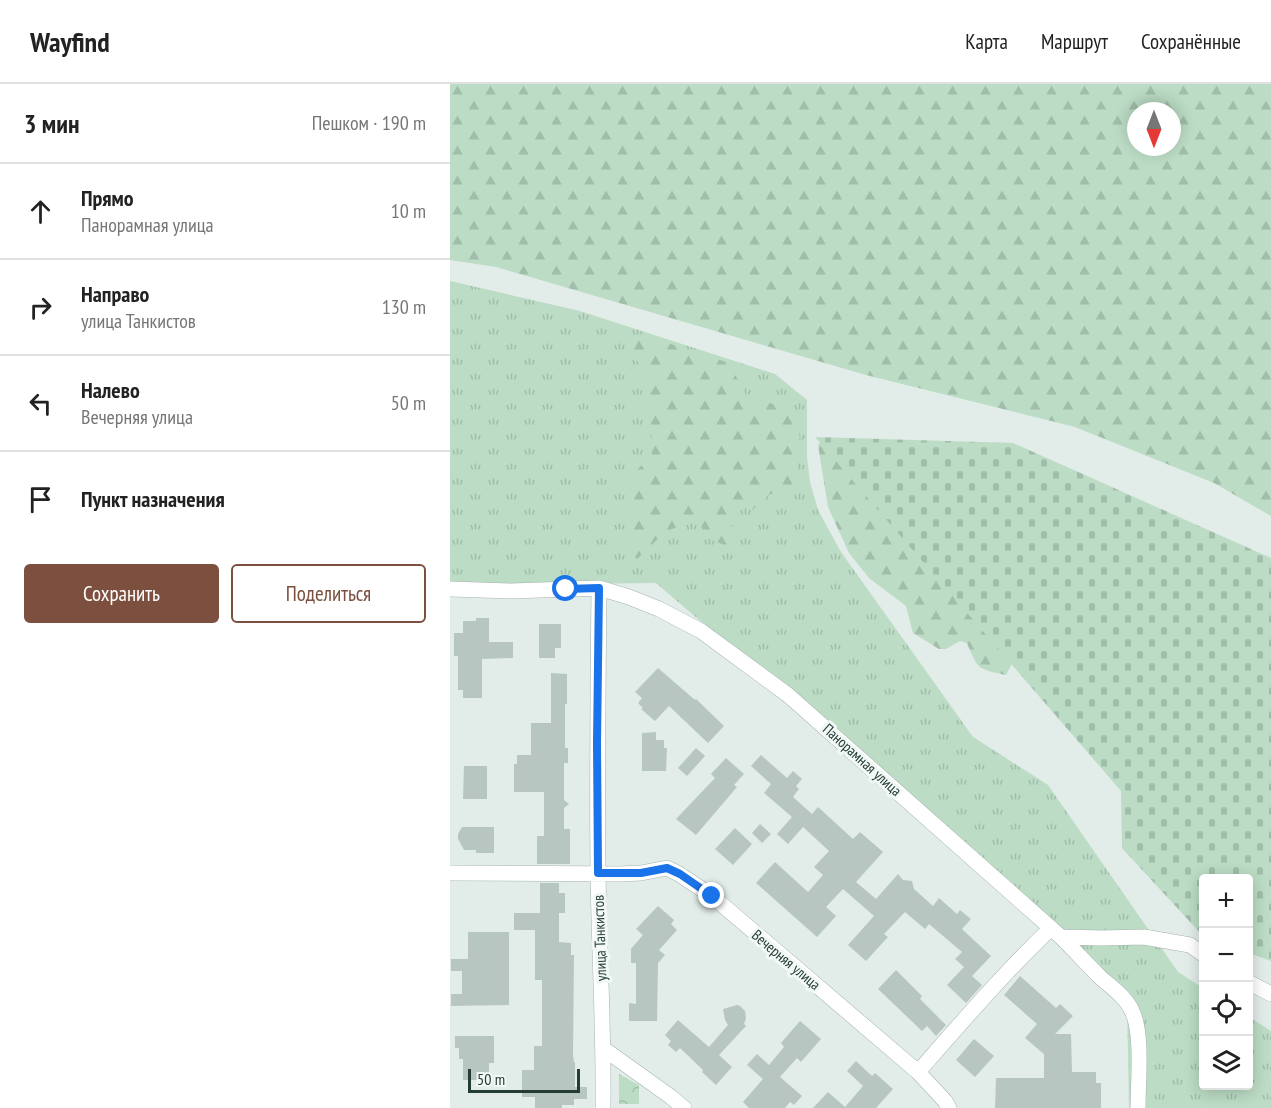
<!DOCTYPE html>
<html lang="ru">
<head>
<meta charset="utf-8">
<style>
	:root { --surface:#fff; --page:#f2f2f2; --text:#222; --muted:#767676; --line:#e0e0e0; --accent:#7c4f3e }
	body { margin:0; font-family:"PT Sans Narrow",sans-serif; background:var(--page); color:var(--text) }
	.controls { position:absolute; right:18px; bottom:18px; display:grid; overflow:hidden; border-radius:6px; box-shadow:0 3px 15px #0003 }
	.controls button { width:54px; height:54px; display:grid; place-items:center; padding:0; border:0; border-bottom:2px solid var(--line); background:var(--surface); color:var(--text); font:30px sans-serif }
	.compass { position:absolute; left:677px; top:18px; width:54px; height:54px; border-radius:50%; background:var(--surface); box-shadow:0 3px 15px #0003; rotate:180deg }
	.scale { position:absolute; left:18px; bottom:15px; width:112px; box-sizing:border-box; padding-left:6px; border:3px solid #233c36; border-top:0; font-size:16px; line-height:21px; white-space:nowrap; color:#233c36; -webkit-text-stroke:4px #f2f8f5; paint-order:stroke }
	.stop { position:absolute; width:18px; height:18px; margin:-14px; border:4px solid #1a73e8; border-radius:50%; background:#fff }
	.stop.end { background:#1a73e8; border-color:#fff; box-shadow:0 2px 6px #0008 }
	.list { margin:0; padding:0; list-style:none }
	h2 { display:flex; justify-content:space-between; align-items:center; height:78px; margin:0; padding:0 24px; font-size:26px }
	h2 small { font-size:20px; font-weight:400; color:var(--muted) }
	.list li { display:grid; grid-template-columns:39px 1fr auto; gap:18px; align-items:center; box-sizing:border-box; height:96px; padding:0 24px; border-top:2px solid var(--line) }
	.list b { display:block; font-size:22px; white-space:nowrap }
	.list p { margin:0; font-size:20px; white-space:nowrap; color:var(--muted) }
	.list em { font-size:20px; font-style:normal; color:var(--muted) }
	.actions { display:flex; gap:12px; padding:18px 24px }
	.actions a { flex:1; padding:14px 0; border:2px solid var(--accent); border-radius:6px; text-align:center; font-size:21px; color:var(--accent) }
	.actions .main { background:var(--accent); color:#fff }
	.icon { flex:none; width:33px; height:33px; fill:none; stroke:currentColor; stroke-width:2; stroke-linecap:round; stroke-linejoin:round }
	.map { position:relative; flex:none; width:821px; height:1024px; overflow:hidden }
	header { display:flex; align-items:center; gap:36px; box-sizing:border-box; height:84px; padding:0 30px; background:var(--surface); border-bottom:2px solid var(--line) }
	header strong { font-size:28px }
	nav { display:flex; gap:33px; margin-inline-start:auto; font-size:21px }
	main { display:flex }
	aside { flex:1; background:var(--surface) }
	.map>svg:first-child { display:block }
</style>
</head>
<body>
<header>
<strong>Wayfind</strong>
<nav><a>Карта</a><a>Маршрут</a><a>Сохранённые</a></nav>
</header>
<main>
<aside>
<h2>3 мин<small>Пешком · 190 m</small></h2>
<ul class="list">
<li><svg class="icon" aria-label="ahead" viewBox="0 0 24 24"><path d="M12 20V5M6 11l6-6 6 6"/></svg><div><b>Прямо</b><p>Панорамная улица</p></div><em>10 m</em></li>
<li><svg class="icon" aria-label="right" viewBox="0 0 24 24"><path d="M7 20v-9h11M14 6l5 5-5 5"/></svg><div><b>Направо</b><p>улица Танкистов</p></div><em>130 m</em></li>
<li><svg class="icon" aria-label="left" viewBox="0 0 24 24"><path d="M17 20v-9H6M10 6l-5 5 5 5"/></svg><div><b>Налево</b><p>Вечерняя улица</p></div><em>50 m</em></li>
<li><svg class="icon" aria-label="arrive" viewBox="0 0 24 24"><path d="M6 21V4h12l-3 4 3 4H6"/></svg><div><b>Пункт назначения</b></div></li>
</ul>
<div class="actions"><a class="main">Сохранить</a><a>Поделиться</a></div>
</aside>
<div class="map">
<svg width="821" height="1024" viewBox="0 0 821 1024">
	<defs>
		<pattern id="grass-tufts" width="24" height="20" patternUnits="userSpaceOnUse" patternTransform="scale(1.5)"><rect width="24" height="20" fill="#bcdcc5"/><path d="M3 7l-1-3M5 7V3M7 7l1-3M15 17l-1-3M17 17v-4M19 17l1-3" fill="none" stroke="#a1beaa"/></pattern>
		<pattern id="forest-firs" width="22" height="20" patternUnits="userSpaceOnUse" patternTransform="scale(1.5)"><rect width="22" height="20" fill="#bcdcc5"/><path d="M5 1l3.5 6h-7zM16 11l3.5 6h-7z" fill="#a1beaa"/></pattern>
		<pattern id="cemetery-stones" width="16" height="16" patternUnits="userSpaceOnUse" patternTransform="scale(1.5)"><rect width="16" height="16" fill="#bcdcc5"/><path d="M2 7V4a2 2 0 0 1 4 0v3zM10 15v-3a2 2 0 0 1 4 0v3z" fill="#a1beaa"/></pattern>
		<pattern id="park-crowns" width="20" height="18" patternUnits="userSpaceOnUse" patternTransform="scale(1.5)"><rect width="20" height="18" fill="#bcdcc5"/><path d="M2 6a3 3 0 1 1 6 0M12 15a3 3 0 1 1 6 0" fill="none" stroke="#a1beaa"/></pattern>
	</defs>
	<rect width="100%" height="100%" fill="#e2ece8"/>
	<!-- grass -->
	<path fill="url(#grass-tufts)" d="M0,197L130,227L325,290L357,316V373L360,398L368,426L391,468L523,653L598,701L728,888L753,904L754,1002H798L799,933L821,947V1024H679L677,915L610,845L206,499L0,501Z"/>
	<!-- forest -->
	<path fill="url(#forest-firs)" fill-rule="evenodd" d="M0,0H821V432L764,399L625,343L416,291L46,183L0,176ZM686,27H722V63H686Z
		M190,250L279,279L297,313L334,323L347,337L351,360L347,381L350,399L335,410H320L302,426L286,421L279,423L280,435L285,456L277,462L257,454L251,442L239,437L214,449L187,475L181,469L179,454L180,413L183,390L202,371L201,338L192,307L195,290L179,263Z
		M373,355L565,574L556,591C528,585 528,586 517,559L510,557L496,565H489L463,549L456,522L419,494L399,469L378,423L368,361Z"/>
	<!-- cemetery -->
	<path fill="url(#cemetery-stones)" d="M365,353L563,359L821,474V877L799,869L798,794H754L753,852L672,764L671,707Z"/>
	<!-- park -->
	<path fill="url(#park-crowns)" d="M169,990L189,1001V1020H169Z"/>
	<!-- building -->
	<path fill="#b8c6c1" d="M26,534H39V558H63V574L32,575V614H13V606H8V572H4V549H13V537H26Z
		M89,540H111V564H105V574H89Z
		M208,584L245,616L246,615L274,642L258,659L219,622L205,637L191,625L193,624L188,619L192,614L185,608Z
		M101,589L117,590V620H115V664H118V679H114V716L119,720L114,724V745H120V780H87V752H94V708H64V680H67V671H81V639H101Z
		M206,648V656H214V664H217L216,687H192V649Z
		M246,664L255,672L237,692L228,684Z
		M311,671L337,694L343,687L352,695L346,702L349,705L343,713L362,730L368,723L403,755L410,748L433,768L406,798L426,815L448,790L453,796L462,797L464,805L483,822L489,814L507,830L510,826L521,835L512,845L541,872L522,892L532,901L516,919L497,901L514,883L505,875L512,868L479,840L475,845L455,828L434,850L438,853L416,877L398,861L424,832L393,805L376,823L386,832L367,853L306,799L325,778L358,808L373,791L364,783L379,767L353,743L338,760L327,750L342,733L314,709L321,700L301,682Z
		M276,674L294,690L284,701L287,703L246,751L226,735L265,694L261,690Z
		M14,682H37V715H13Z
		M310,740L321,750L312,759L302,749Z
		M12,743H44V769H26V766H14L8,755V750Z
		M285,744L302,760L283,781L265,765Z
		M90,799H109V809H115V829H109V858L121,859V871H124L123,971L124,978H125V1003H137V1015H124V1021H112V1024H85V1013H72V986H84V962H92V896H85V846H64V829H90Z
		M208,822L224,836L221,840L227,846L209,866L215,871L208,879L207,937H179V919L186,920V879H181V865L193,851L186,845Z
		M18,848H59V921L1,922V910H12V887H1V875H18Z
		M446,886L472,912L470,915L496,941L486,952L477,942L472,947L428,905Z
		M570,892L606,924L610,920L623,932L605,950H621L622,988H646V999H651V1024H545L546,994H594V970L575,954L587,940L554,911Z
		M287,921L290,922L295,927L296,934L294,940L296,942L269,971L282,983L266,1001L252,988L253,986L230,964L226,968L218,961L221,957L215,951L228,936L259,963L278,941L275,936L273,925Z
		M350,937L371,955L351,978L347,974L330,993L352,1012L344,1021L340,1018L335,1024H299L293,1018L313,995L297,981L307,970L319,981L334,963L331,959Z
		M5,952H44V979H39V996H13V975H9V964H5Z
		M524,955L544,972L525,993L506,976Z
		M406,977L422,992L425,989L443,1005L426,1024H363L378,1008L395,1023L413,1002L397,987Z"/>
	<g fill="none" stroke-linecap="round" stroke-linejoin="round">
		<!-- street casing -->
		<g stroke="#a5b4af" stroke-width="16">
			<path id="street" d="M149,504C148,598 147,692 148,787C149,866 154,945 153,1024
				M0,505L61,507L149,504L179,513L209,525L251,547L338,611L611,853C624,866 637,880 650,893C661,903 676,913 682,927C693,949 688,998 688,1024
				M0,789L170,790L191,789L217,784L229,790L262,812L468,988L495,1017L499,1024
				M611,853L652,854L694,853L740,861L754,871
				M798,898L821,910
				M154,965L221,1013L234,1024
				M468,988C511,939 554,889 601,844"/>
		</g>
		<!-- street -->
		<use href="#street" stroke="#fff" stroke-width="15"/>
	</g>
	<g fill="none" stroke-linecap="round" stroke-linejoin="round">
		<!-- route -->
		<path stroke="#1a73e8" stroke-width="8" d="M116,505L149,504L147,658L148,789H191L217,784L230,790L262,812"/>
	</g>
	<g text-anchor="middle" stroke-width="6" stroke-linejoin="round" paint-order="stroke">
		<!-- street labels -->
		<g font-size="15" fill="#233c36" stroke="#f2f8f5">
			<text transform="translate(412 676) rotate(42)" y="5">Панорамная улица</text>
			<text transform="translate(150 854) rotate(-92)" y="5">улица Танкистов</text>
			<text transform="translate(336 876) rotate(40)" y="5">Вечерняя улица</text>
		</g>
	</g>
</svg>
<div class="controls">
<button>+</button>
<button>−</button>
<button><svg class="icon" aria-label="locate" viewBox="0 0 24 24"><circle cx="12" cy="12" r="6"/><path d="M12 2v4M12 18v4M2 12h4M18 12h4"/></svg></button>
<button><svg class="icon" aria-label="layers" viewBox="0 0 24 24"><path d="M12 4l9 5-9 5-9-5zM3 14l9 5 9-5"/></svg></button>
</div>
<svg class="compass" viewBox="-18 -18 36 36"><path d="M0-13l5 13h-10z" fill="#e53935"/><path d="M0 13l5-13h-10z" fill="#767676"/></svg>
<div class="scale">50 m</div>
<div class="stop" style="left:116px;top:505px"></div>
<div class="stop end" style="left:262px;top:812px"></div>
</div>
</main>
</body>
</html>
